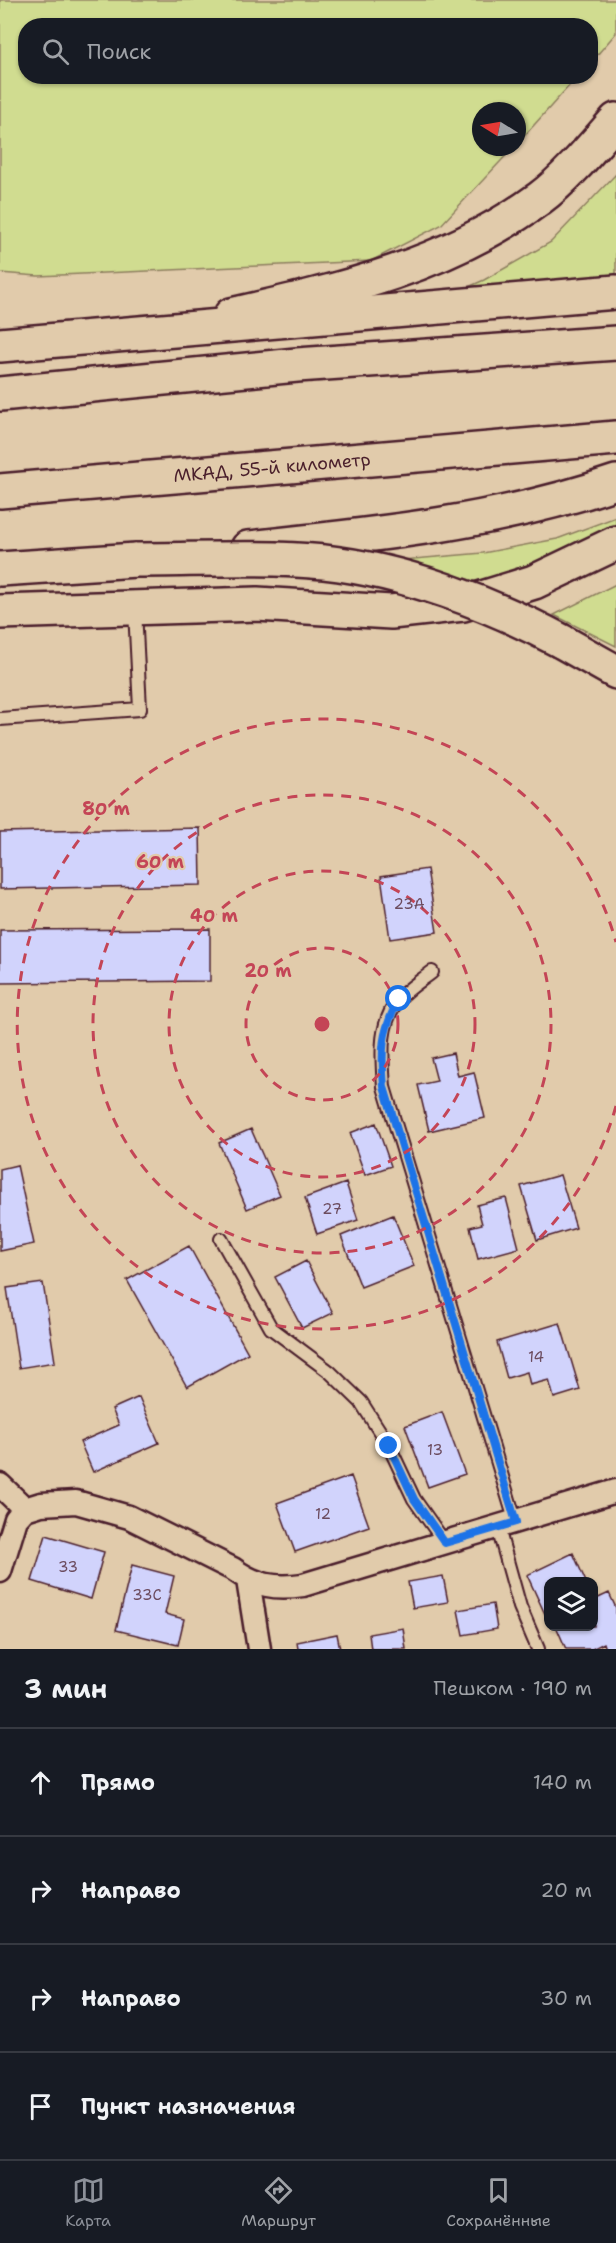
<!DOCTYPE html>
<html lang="ru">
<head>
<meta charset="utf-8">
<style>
	:root { --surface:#171b24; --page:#20242c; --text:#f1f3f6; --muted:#9ea1a6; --line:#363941; --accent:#8c9099 }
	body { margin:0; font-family:"Shantell Sans",sans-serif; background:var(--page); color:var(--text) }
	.controls { position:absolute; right:18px; bottom:18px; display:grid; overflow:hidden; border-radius:12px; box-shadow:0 2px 4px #0004 }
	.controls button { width:54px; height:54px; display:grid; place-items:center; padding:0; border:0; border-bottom:2px solid var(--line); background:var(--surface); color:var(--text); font:30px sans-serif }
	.compass { position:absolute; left:472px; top:102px; width:54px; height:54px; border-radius:50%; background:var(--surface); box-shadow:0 2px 4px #0004; rotate:281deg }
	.stop { position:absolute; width:18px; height:18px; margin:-14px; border:4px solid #1a73e8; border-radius:50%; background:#fff }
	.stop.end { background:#1a73e8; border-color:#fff; box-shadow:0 2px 6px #0008 }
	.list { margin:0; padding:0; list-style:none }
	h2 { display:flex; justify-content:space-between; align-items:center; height:78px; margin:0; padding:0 24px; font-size:26px }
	h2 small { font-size:20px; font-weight:400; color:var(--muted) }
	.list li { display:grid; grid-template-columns:39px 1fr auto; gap:18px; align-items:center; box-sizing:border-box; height:108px; padding:0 24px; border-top:2px solid var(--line) }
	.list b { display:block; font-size:22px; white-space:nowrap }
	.list em { font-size:20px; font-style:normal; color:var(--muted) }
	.icon { flex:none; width:33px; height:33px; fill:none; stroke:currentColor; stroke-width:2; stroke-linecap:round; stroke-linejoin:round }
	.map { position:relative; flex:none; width:616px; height:1649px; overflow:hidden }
	.search { position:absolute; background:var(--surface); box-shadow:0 2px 4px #0004; left:18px; right:18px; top:18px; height:66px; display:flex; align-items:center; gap:15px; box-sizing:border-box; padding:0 21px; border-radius:24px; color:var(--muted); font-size:22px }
	.sheet { height:510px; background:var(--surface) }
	nav { display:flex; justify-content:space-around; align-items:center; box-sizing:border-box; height:84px; border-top:2px solid var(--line); background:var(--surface); font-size:16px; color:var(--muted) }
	nav a { display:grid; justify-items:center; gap:3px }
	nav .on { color:var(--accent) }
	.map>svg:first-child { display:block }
</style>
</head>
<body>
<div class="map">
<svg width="616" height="1649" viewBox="0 0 616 1649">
	<rect width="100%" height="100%" fill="#e1cbab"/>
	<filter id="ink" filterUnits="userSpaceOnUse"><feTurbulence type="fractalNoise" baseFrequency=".0167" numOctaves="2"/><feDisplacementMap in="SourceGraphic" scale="12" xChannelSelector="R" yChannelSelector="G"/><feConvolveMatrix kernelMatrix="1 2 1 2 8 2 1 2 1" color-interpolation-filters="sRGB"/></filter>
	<g filter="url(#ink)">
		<!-- green -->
		<path fill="#d0dc90" stroke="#8d7e5e" stroke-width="1.5" d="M0,0H616V33L591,62L590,26H26V76L577,77L517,144V111H481V147H514L441,225L371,261L38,276L0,273Z
			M616,174V285L437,301L484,280L551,242Z
			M616,517V533L481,583L402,560L483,553L557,539Z
			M616,584V646L554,615Z"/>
		<!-- building -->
		<path fill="#d1d3fc" stroke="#4a1f2b" stroke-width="1.5" d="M200,828L201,885L0,889V832Z
			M427,869L437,932L390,939L381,876Z
			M210,929V981L0,983V930Z
			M453,1053L458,1076L474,1072L485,1118L429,1131L418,1085L437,1081L431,1058Z
			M376,1123L391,1166L365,1175L350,1133Z
			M251,1129L280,1195L247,1209L219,1143Z
			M17,1165L34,1244L0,1251V1169Z
			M560,1175L576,1228L537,1240L521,1186Z
			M346,1183L358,1220L317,1234L305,1198Z
			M506,1198L519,1248L478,1259L470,1227L482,1224L477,1205Z
			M393,1215L414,1266L361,1287L341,1236Z
			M189,1246L248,1353L187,1387L127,1280Z
			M306,1261L333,1313L302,1328L275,1277Z
			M43,1283L55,1362L19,1368L7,1288Z
			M560,1323L580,1390L554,1398L549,1380L530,1385L527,1372L507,1378L497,1342Z
			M139,1397L159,1443L93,1472L80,1442L119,1425L112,1409Z
			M442,1412L465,1474L428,1487L405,1426Z
			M351,1476L369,1526L295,1552L277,1503Z
			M46,1535L104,1552L91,1599L32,1581Z
			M573,1553L586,1582H548V1612L545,1614L527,1575Z
			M132,1565L174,1576L165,1614L184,1619L178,1645L116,1630Z
			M443,1576L448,1602L413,1608L408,1582Z
			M609,1593L616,1608V1649H606L604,1643L592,1649H566L556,1626H594V1600Z
			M493,1604L497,1629L463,1635L458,1610Z
			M403,1628L406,1649H371L369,1634Z
			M337,1634L340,1649H298L297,1642Z"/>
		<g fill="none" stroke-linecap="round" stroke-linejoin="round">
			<!-- service casing -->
			<g stroke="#4a1f2b" stroke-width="16">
				<path id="service" d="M0,719L140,709L135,610
					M432,972C422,980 407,989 399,999C378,1024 382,1057 384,1087L516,1523
					M221,1239L271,1328L330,1372L361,1402L389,1446L414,1499L445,1543
					M498,1528L520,1607L538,1649"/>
			</g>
			<!-- minor casing -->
			<g stroke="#4a1f2b" stroke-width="27">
				<path id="minor" d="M0,1485L25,1509
					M0,1571L16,1519L25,1509L41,1504L76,1502L129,1517L233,1569C256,1586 276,1589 303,1585L616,1491
					M248,1580L259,1649"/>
			</g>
			<!-- primary casing -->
			<g stroke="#4a1f2b" stroke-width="38">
				<path id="primary" d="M231,315C341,290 448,266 540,198C565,180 595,144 616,120
					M248,548C373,535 497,523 616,482
					M0,612L257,604L391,612L463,604L534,582L616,543"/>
			</g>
			<!-- trunk casing -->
			<g stroke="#4a1f2b" stroke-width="38">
				<g id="trunk">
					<path d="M0,345L616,292"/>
					<path d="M0,394L297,365L616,343"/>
					<path id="s1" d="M0,491L616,438"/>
					<path d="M0,569L136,560"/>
					<path d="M561,641L616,672"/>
				</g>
			</g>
			<!-- service -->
			<use href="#service" stroke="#e1cbab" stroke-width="12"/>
			<!-- minor -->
			<use href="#minor" stroke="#e1cbab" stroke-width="22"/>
			<!-- primary -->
			<use href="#primary" stroke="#e1cbab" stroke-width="33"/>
			<!-- trunk -->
			<use href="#trunk" stroke="#e1cbab" stroke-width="33"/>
			<!-- trunk-bridge casing -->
			<g stroke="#4a1f2b" stroke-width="38" stroke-linecap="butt">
				<path id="trunk-bridge" d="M136,560C198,560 262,556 324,562C405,571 490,603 561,641"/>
			</g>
			<!-- trunk-bridge -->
			<use href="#trunk-bridge" stroke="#e1cbab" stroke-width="33"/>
		</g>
	</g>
	<g fill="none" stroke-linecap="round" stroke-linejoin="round" filter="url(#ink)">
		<!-- route -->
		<path stroke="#1a73e8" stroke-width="8" d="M389,1446L414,1499L445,1543L516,1522L384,1087C381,1051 381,1032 399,999"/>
	</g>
	<!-- distance rings -->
	<g fill="none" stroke="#c44556" stroke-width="3" stroke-dasharray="10 8">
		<circle cx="322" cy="1024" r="76"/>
		<circle cx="322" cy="1024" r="153"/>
		<circle cx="322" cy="1024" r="229"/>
		<path d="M616 1106A305 305 0 1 1 616 942"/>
	</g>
	<g text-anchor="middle" stroke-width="4.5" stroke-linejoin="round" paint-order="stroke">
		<!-- number labels -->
		<g font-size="15" fill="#6c4c5f">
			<text x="409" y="909">23А</text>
			<text x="332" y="1214">27</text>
			<text x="536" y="1362">14</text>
			<text x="435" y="1455">13</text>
			<text x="323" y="1519">12</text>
			<text x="68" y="1572">33</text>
			<text x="147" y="1600">33С</text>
		</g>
		<!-- street labels -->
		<g font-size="18" fill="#4a1f2b" stroke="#e1cbab">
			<text dy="6" stroke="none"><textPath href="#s1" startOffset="273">МКАД, 55-й километр</textPath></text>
		</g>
	</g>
	<circle cx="322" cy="1024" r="9" fill="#c44556" stroke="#e1cbab" stroke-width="3"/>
	<g font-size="18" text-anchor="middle" font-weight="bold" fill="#c44556" stroke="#e1cbab" stroke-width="4.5" stroke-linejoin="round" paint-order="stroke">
		<text x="106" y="815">80 m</text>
		<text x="160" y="868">60 m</text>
		<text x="214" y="922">40 m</text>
		<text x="268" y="977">20 m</text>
	</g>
</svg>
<div class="controls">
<button><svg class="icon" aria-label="layers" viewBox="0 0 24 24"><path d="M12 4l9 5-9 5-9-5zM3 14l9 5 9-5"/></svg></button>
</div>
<svg class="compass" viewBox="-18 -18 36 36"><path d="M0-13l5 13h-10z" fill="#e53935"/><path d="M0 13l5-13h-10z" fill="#9ea1a6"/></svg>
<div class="stop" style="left:399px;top:999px"></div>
<div class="stop end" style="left:389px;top:1446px"></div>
<div class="search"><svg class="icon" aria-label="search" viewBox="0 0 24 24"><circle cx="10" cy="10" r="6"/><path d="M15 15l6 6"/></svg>Поиск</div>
</div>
<section class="sheet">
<h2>3 мин<small>Пешком · 190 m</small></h2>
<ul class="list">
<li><svg class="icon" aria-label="ahead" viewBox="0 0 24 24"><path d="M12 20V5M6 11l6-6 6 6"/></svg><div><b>Прямо</b></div><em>140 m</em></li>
<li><svg class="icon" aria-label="right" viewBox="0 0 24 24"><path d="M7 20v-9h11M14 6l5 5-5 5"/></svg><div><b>Направо</b></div><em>20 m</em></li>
<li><svg class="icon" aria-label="right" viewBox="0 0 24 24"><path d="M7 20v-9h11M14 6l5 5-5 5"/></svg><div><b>Направо</b></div><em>30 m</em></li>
<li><svg class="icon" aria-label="arrive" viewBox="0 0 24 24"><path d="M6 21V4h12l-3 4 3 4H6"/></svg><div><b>Пункт назначения</b></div></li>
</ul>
</section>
<nav>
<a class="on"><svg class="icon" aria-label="map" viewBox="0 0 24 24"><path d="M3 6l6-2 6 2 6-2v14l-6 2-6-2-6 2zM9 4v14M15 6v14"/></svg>Карта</a>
<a><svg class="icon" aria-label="directions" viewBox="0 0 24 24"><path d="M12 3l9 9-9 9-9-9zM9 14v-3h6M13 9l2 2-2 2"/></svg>Маршрут</a>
<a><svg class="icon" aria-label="saved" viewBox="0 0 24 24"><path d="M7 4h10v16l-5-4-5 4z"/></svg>Сохранённые</a>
</nav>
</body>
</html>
